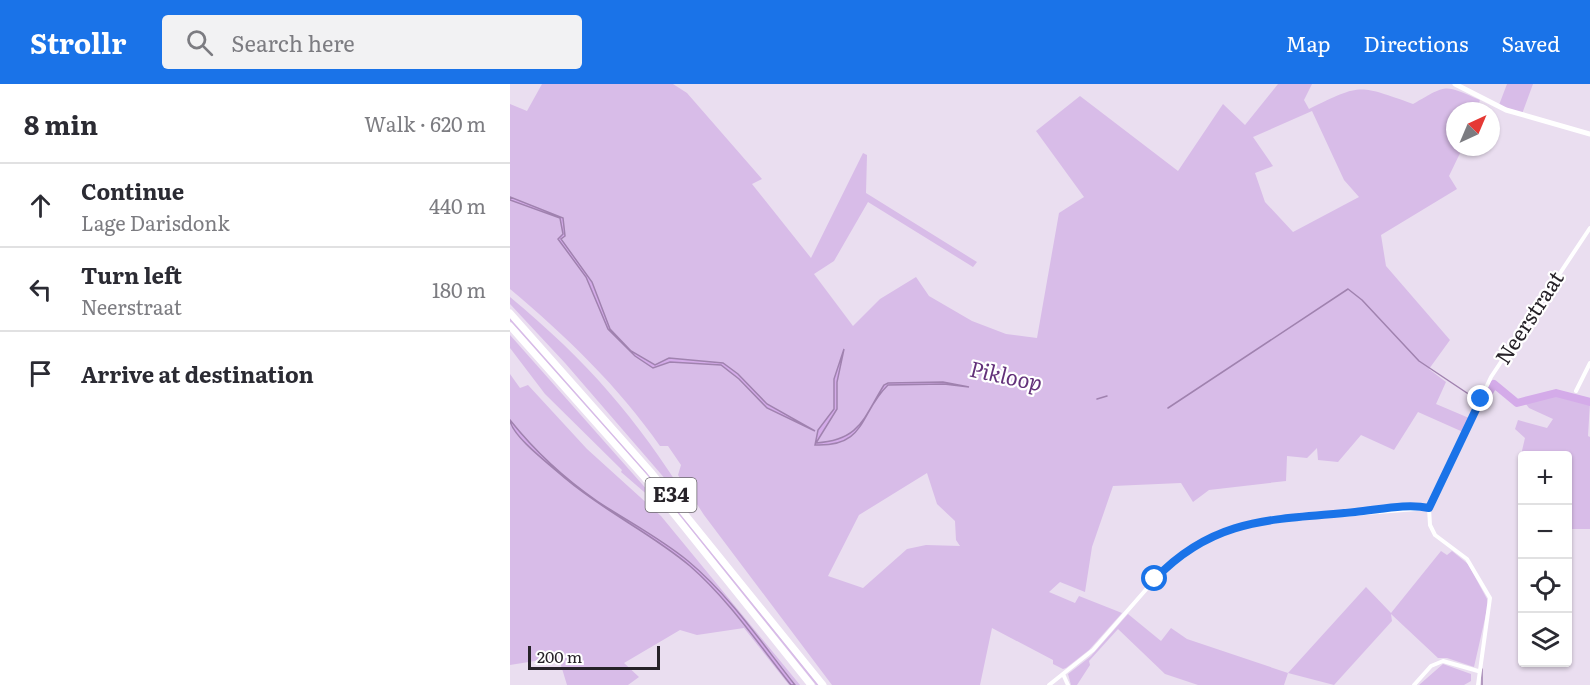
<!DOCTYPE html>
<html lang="en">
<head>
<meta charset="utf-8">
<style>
	:root { --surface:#fff; --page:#f2f2f3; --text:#2b2b33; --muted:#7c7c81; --line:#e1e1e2; --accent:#1a73e8 }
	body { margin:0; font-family:Literata,serif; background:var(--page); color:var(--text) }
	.controls { position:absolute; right:18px; bottom:18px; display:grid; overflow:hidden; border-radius:6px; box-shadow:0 2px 4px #0004 }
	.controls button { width:54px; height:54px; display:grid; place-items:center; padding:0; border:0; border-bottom:2px solid var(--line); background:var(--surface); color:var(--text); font:30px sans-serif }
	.compass { position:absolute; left:936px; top:18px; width:54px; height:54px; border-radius:50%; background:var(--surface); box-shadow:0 2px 4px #0004; rotate:44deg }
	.scale { position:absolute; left:18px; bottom:15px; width:132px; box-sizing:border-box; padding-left:6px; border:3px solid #262228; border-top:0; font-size:16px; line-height:21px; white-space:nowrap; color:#262228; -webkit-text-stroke:4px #fff; paint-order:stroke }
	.stop { position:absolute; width:18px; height:18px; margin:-14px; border:4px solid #1a73e8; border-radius:50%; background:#fff }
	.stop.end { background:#1a73e8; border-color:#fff; box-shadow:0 2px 6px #0008 }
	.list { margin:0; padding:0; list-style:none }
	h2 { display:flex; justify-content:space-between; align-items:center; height:78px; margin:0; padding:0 24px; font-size:26px }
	h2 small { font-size:20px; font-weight:400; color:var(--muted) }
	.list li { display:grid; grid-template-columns:39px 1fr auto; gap:18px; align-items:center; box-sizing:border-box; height:84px; padding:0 24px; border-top:2px solid var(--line) }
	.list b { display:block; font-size:22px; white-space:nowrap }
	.list p { margin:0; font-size:20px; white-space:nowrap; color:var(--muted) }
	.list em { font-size:20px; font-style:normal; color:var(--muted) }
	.icon { flex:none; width:33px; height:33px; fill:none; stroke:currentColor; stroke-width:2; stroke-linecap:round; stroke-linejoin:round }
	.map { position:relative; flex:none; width:1080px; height:601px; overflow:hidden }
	header { display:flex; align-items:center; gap:36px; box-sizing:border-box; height:84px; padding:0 30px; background:var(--accent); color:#fff }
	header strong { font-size:28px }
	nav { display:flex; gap:33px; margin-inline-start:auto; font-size:21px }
	.search { width:420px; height:54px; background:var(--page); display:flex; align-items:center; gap:15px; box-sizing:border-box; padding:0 21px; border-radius:6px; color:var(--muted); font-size:22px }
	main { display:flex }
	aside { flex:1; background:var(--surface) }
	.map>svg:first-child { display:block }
</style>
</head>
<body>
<header>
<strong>Strollr</strong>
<div class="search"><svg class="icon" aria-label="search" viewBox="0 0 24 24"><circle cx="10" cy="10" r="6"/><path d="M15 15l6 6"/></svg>Search here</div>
<nav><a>Map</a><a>Directions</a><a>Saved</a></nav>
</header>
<main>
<aside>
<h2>8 min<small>Walk · 620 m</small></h2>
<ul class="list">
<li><svg class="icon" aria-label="ahead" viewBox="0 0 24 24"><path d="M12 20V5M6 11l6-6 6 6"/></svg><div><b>Continue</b><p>Lage Darisdonk</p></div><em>440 m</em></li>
<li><svg class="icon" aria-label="left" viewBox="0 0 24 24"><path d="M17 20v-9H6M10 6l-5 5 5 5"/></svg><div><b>Turn left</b><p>Neerstraat</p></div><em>180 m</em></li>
<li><svg class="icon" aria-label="arrive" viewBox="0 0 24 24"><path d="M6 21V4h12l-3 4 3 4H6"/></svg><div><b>Arrive at destination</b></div></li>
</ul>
</aside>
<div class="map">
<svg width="1080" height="601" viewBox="0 0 1080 601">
	<rect width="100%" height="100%" fill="#eadef0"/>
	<!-- green -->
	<path fill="#d8bce8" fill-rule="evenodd" d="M32,0H163L177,9L252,95L242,100L301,174L353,69L357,71L356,109L467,178L463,183L358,118L324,177L304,190L343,242L370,215L406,193L419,212L462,237L496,250L527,254L549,129L574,113L526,47L570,12L668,87L713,20L735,41L768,0H802L794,16L799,25C851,0 847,0 903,20C938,0 933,0 970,16L966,27H945V63H953L939,92L947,105L871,151L876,182L940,256L919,285L936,298L926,320L959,334L953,348L908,328L884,366L851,351L828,378L808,376L807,364L797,374L777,372L776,397L699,406L683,418L671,399L603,402L582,463L575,508L550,498L539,508L565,519L569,512L612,529L579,566L556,584L553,585L543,580V576L482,544L470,601H322L194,431L168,391L171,381L158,362H150C108,302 56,252 0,205V20L17,27ZM802,27L834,96L849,113L783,148L755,118L745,89L763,82L743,53ZM417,389L427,420L445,437L446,456L450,462L416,461L397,465L353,504L318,492L349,431Z
		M997,0H1023L1012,30L989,21Z
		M0,213C78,278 125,332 179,418L176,419L55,279L0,220Z
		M0,233L141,393L309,601H306L140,395L0,237Z
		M0,251L155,426L111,388L112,386L35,310L0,264Z
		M0,290L10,304L18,301L77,365L151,432L290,601H279L234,544L187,551L170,546L114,579L129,593L118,601H57L50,578L31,576L0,581Z
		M1051,309L1080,319L1078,352L1080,353V445H1058V372L1011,371L1015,354L1005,345L1008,336L1037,344L1043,335L1019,324L1012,315Z
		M931,467L937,471L942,467L958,480L977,515L978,521L964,583L937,574H928L881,530L882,537L824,601L778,589L774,601H688L655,590L608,545L579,577L580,581L567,601H561L558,590L581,572L618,530L651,557L661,544L677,555L778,589L856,503L881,529Z
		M933,580L961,590V597L954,601H909Z"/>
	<!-- water -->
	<path fill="#d4abe9" stroke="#a082af" stroke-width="1.5" d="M0,113L53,134L55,152L51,155L82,198L100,245L121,267L145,281L159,274L213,279L228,290L257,320L305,347L257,324L229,295L211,281L160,278L143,284L125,272L98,245L76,193L48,155L53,150L50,134L0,116Z
		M334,265L327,298V325L306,359C350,356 353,335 374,301L378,299L433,298L459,303L434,300L378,301C349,329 357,363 305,361L308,346L324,325V295Z
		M0,336C24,366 55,395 87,417C117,437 150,454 178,477C220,512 251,558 285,601H281C249,561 219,516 180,482C141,449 95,428 56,395C43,383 2,353 0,336Z"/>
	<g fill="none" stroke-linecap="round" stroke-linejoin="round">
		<!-- stream -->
		<path stroke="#a082af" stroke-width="1.5" d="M587,315L597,312
			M658,324L838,205L852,216L909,277L966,315
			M972,585V601"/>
		<!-- river -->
		<path stroke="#d4abe9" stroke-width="8" d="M966,315L973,319L984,300L1007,319L1046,309L1080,318"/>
		<!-- street -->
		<path stroke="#fff" stroke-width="4" d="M1066,307L1080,279
			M919,424L981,293L1080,144
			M919,424L920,441L925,451L957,475L980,514L968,601
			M553,590L558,601
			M539,601L583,566L654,485L682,464L707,449L742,438L919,424
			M904,601L921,582L933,577L968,587"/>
		<!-- secondary -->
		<path stroke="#fff" stroke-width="5" d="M945,0L996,26L1080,50"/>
		<!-- highway -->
		<path stroke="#fff" stroke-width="7" d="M0,229L140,387L313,601
			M0,242L135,394L301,601"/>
	</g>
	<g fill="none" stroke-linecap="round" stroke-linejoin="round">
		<!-- route -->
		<path stroke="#1a73e8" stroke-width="8" d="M645,495C705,432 765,436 845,428C868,426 896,419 919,424L971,315"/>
	</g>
	<g text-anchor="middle" stroke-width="4.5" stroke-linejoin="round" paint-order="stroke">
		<!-- shield labels -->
		<rect fill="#fff" stroke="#676468" stroke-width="1.5" x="135.5" y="394" width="51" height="34" rx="4.5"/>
		<g font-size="20" font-weight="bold" fill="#262228">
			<text x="161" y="418">E34</text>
		</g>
		<!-- street labels -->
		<g font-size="21" fill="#262228" stroke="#fff">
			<text transform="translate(1020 234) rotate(-57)" y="7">Neerstraat</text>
		</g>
		<!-- water labels -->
		<g font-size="22" font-style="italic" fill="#63317a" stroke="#fff">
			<text transform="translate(496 292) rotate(12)" y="8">Pikloop</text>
		</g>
	</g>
</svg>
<div class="controls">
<button>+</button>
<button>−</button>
<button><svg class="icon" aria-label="locate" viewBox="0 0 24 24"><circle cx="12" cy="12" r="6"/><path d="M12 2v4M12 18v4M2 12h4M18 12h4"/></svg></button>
<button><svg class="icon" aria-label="layers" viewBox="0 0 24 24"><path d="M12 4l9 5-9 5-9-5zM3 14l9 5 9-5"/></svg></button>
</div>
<svg class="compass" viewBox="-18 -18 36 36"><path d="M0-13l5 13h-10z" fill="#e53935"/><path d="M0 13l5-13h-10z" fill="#7c7c81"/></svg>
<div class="scale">200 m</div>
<div class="stop" style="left:645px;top:495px"></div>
<div class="stop end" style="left:971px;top:315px"></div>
</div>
</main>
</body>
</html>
